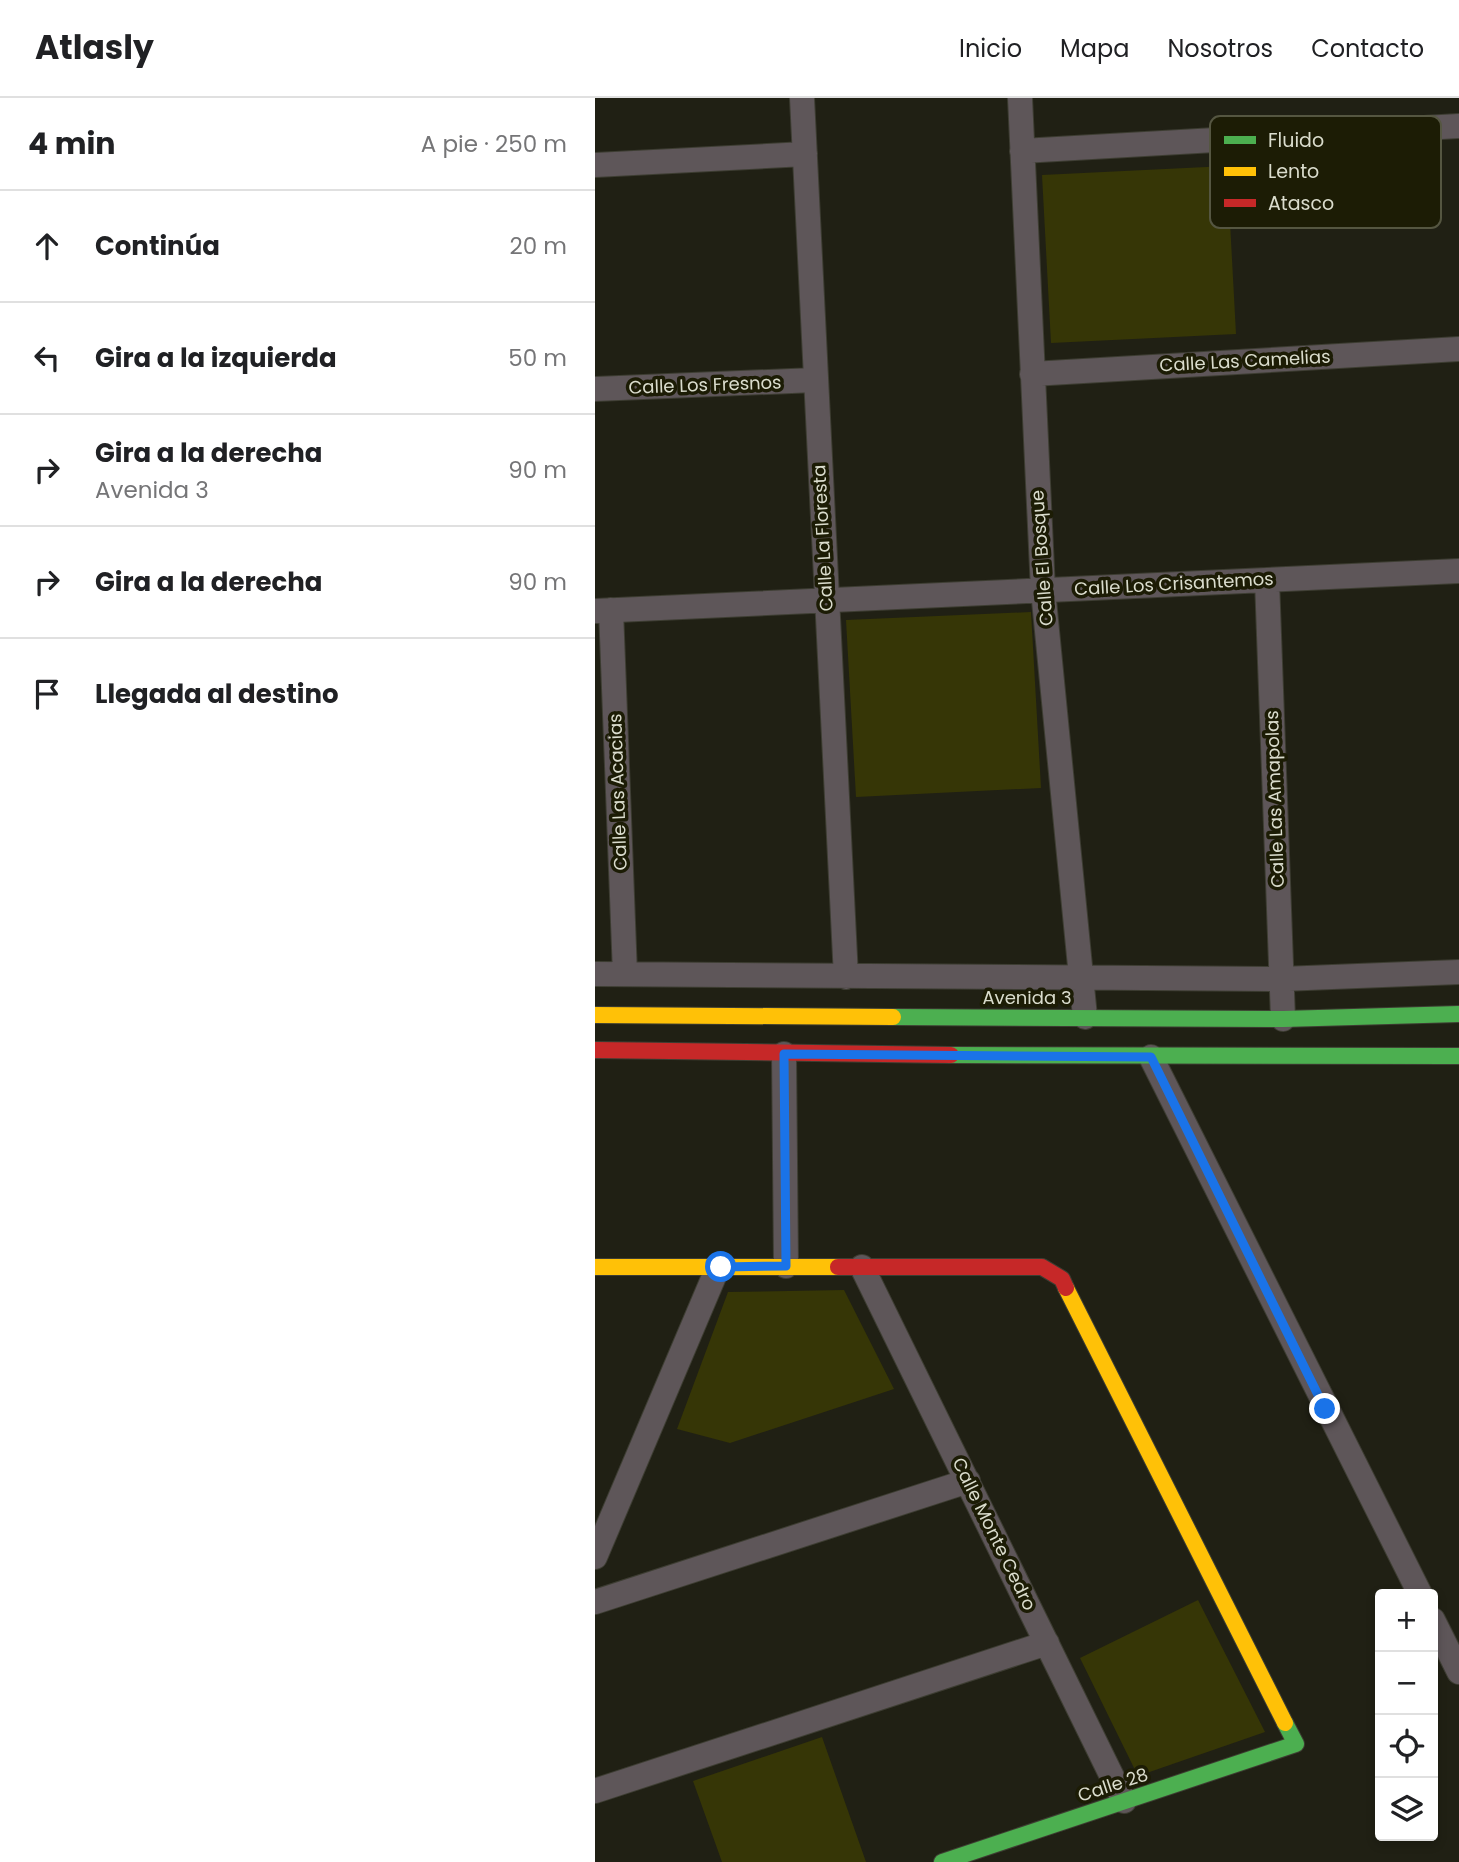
<!DOCTYPE html>
<html lang="es">
<head>
<meta charset="utf-8">
<style>
	:root { --surface:#fff; --page:#f6f6f6; --text:#202124; --muted:#757577; --line:#e0e0e0 }
	body { margin:0; font-family:Poppins,sans-serif; background:var(--page); color:var(--text) }
	.controls { position:absolute; right:21px; bottom:21px; display:grid; overflow:hidden; border-radius:7px; box-shadow:0 4px 10px #0003 }
	.controls button { width:63px; height:63px; display:grid; place-items:center; padding:0; border:0; border-bottom:2px solid var(--line); background:var(--surface); color:var(--text); font:35px sans-serif }
	.stop { position:absolute; width:21px; height:21px; margin:-16px; border:5px solid #1a73e8; border-radius:50%; background:#fff }
	.stop.end { background:#1a73e8; border-color:#fff; box-shadow:0 2px 7px #0008 }
	.list { margin:0; padding:0; list-style:none }
	h2 { display:flex; justify-content:space-between; align-items:center; height:91px; margin:0; padding:0 28px; font-size:30px }
	h2 small { font-size:23px; font-weight:400; color:var(--muted) }
	.list li { display:grid; grid-template-columns:46px 1fr auto; gap:21px; align-items:center; box-sizing:border-box; height:112px; padding:0 28px; border-top:2px solid var(--line) }
	.list b { display:block; font-size:26px; white-space:nowrap }
	.list p { margin:0; font-size:23px; white-space:nowrap; color:var(--muted) }
	.list em { font-size:23px; font-style:normal; color:var(--muted) }
	.icon { flex:none; width:38px; height:38px; fill:none; stroke:currentColor; stroke-width:2; stroke-linecap:round; stroke-linejoin:round }
	.map { position:relative; flex:none; width:864px; height:1764px; overflow:hidden }
	header { display:flex; align-items:center; gap:42px; box-sizing:border-box; height:98px; padding:0 35px; background:var(--surface); border-bottom:2px solid var(--line) }
	header strong { font-size:33px }
	nav { display:flex; gap:38px; margin-inline-start:auto; font-size:24px }
	main { display:flex }
	aside { flex:1; background:var(--surface) }
	.map>svg:first-child { display:block }
</style>
</head>
<body>
<header>
<strong>Atlasly</strong>
<nav><a>Inicio</a><a>Mapa</a><a>Nosotros</a><a>Contacto</a></nav>
</header>
<main>
<aside>
<h2>4 min<small>A pie · 250 m</small></h2>
<ul class="list">
<li><svg class="icon" aria-label="ahead" viewBox="0 0 24 24"><path d="M12 20V5M6 11l6-6 6 6"/></svg><div><b>Continúa</b></div><em>20 m</em></li>
<li><svg class="icon" aria-label="left" viewBox="0 0 24 24"><path d="M17 20v-9H6M10 6l-5 5 5 5"/></svg><div><b>Gira a la izquierda</b></div><em>50 m</em></li>
<li><svg class="icon" aria-label="right" viewBox="0 0 24 24"><path d="M7 20v-9h11M14 6l5 5-5 5"/></svg><div><b>Gira a la derecha</b><p>Avenida 3</p></div><em>90 m</em></li>
<li><svg class="icon" aria-label="right" viewBox="0 0 24 24"><path d="M7 20v-9h11M14 6l5 5-5 5"/></svg><div><b>Gira a la derecha</b></div><em>90 m</em></li>
<li><svg class="icon" aria-label="arrive" viewBox="0 0 24 24"><path d="M6 21V4h12l-3 4 3 4H6"/></svg><div><b>Llegada al destino</b></div></li>
</ul>
</aside>
<div class="map">
<svg width="864" height="1764" viewBox="0 0 864 1764">
	<rect width="100%" height="100%" fill="#202014"/>
	<!-- green -->
	<path fill="#363606" d="M632,68L641,236L456,245L447,77Z
		M436,514L446,690L261,699L251,522Z
		M249,1192L299,1291L135,1345L82,1331L133,1194Z
		M603,1502L670,1634L543,1678L485,1560Z
		M227,1639L271,1764H127L98,1683Z"/>
	<g fill="none" stroke-linecap="round" stroke-linejoin="round">
		<!-- street casing -->
		<g stroke="#3d3d32" stroke-width="26">
			<path id="street" d="M207,0L251,879
				M425,0L448,492L490,919
				M427,53L864,28
				M0,67L210,56
				M437,276L864,251
				M0,291L220,282
				M672,482L688,921
				M16,512L30,876
				M0,513L864,473
				M0,876L687,881L864,874
				M189,956L191,1168
				M556,959L825,1496
				M267,1169L529,1703
				M0,1459L123,1169
				M0,1504L373,1383
				M838,1522L864,1574
				M0,1693L452,1545"/>
		</g>
		<!-- fast casing -->
		<g stroke="#3d3d32" stroke-width="18">
			<path id="fast" d="M298,919L688,921L864,916
				M356,957L864,958
				M347,1764L701,1646L690,1625"/>
		</g>
		<!-- slow casing -->
		<g stroke="#3d3d32" stroke-width="18">
			<path id="slow" d="M0,917L298,919
				M0,1169H243
				M471,1190L690,1625"/>
		</g>
		<!-- jam casing -->
		<g stroke="#3d3d32" stroke-width="18">
			<path id="jam" d="M0,952L356,957
				M243,1169H447L467,1181L471,1190"/>
		</g>
		<!-- street -->
		<use href="#street" stroke="#5e5659" stroke-width="24"/>
		<!-- fast -->
		<use href="#fast" stroke="#4caf50" stroke-width="16"/>
		<!-- slow -->
		<use href="#slow" stroke="#ffc107" stroke-width="16"/>
		<!-- jam -->
		<use href="#jam" stroke="#c62828" stroke-width="16"/>
	</g>
	<g fill="none" stroke-linecap="round" stroke-linejoin="round">
		<!-- route -->
		<path stroke="#1a73e8" stroke-width="9" d="M126,1169L191,1168L189,956L556,959L730,1311"/>
	</g>
	<g text-anchor="middle" stroke-width="7" stroke-linejoin="round" paint-order="stroke">
		<!-- street labels -->
		<g font-size="18" fill="#dadccd" stroke="#1c1c05">
			<text transform="translate(650 263) rotate(-3)" y="6">Calle Las Camelias</text>
			<text transform="translate(110 287) rotate(-2)" y="6">Calle Los Fresnos</text>
			<text transform="translate(228 440) rotate(-93)" y="6">Calle La Floresta</text>
			<text transform="translate(447 460) rotate(-94)" y="6">Calle El Bosque</text>
			<text transform="translate(579 486) rotate(-3)" y="6">Calle Los Crisantemos</text>
			<text transform="translate(23 694) rotate(-92)" y="6">Calle Las Acacias</text>
			<text transform="translate(680 701) rotate(-92)" y="6">Calle Las Amapolas</text>
			<text x="432" y="906">Avenida 3</text>
			<text transform="translate(399 1436) rotate(64)" y="6">Calle Monte Cedro</text>
			<text transform="translate(518 1687) rotate(-18)" y="6">Calle 28</text>
		</g>
	</g>
	<!-- legend -->
	<rect x="615" y="18" width="231" height="112" rx="10" fill="#1c1c05" stroke="#555641" stroke-width="2"/>
	<rect x="629" y="38" width="32" height="8" fill="#4caf50"/>
	<rect x="629" y="69" width="32" height="9" fill="#ffc107"/>
	<rect x="629" y="101" width="32" height="8" fill="#c62828"/>
	<g font-size="19" fill="#dadccd">
		<text x="673" y="49">Fluido</text>
		<text x="673" y="80">Lento</text>
		<text x="673" y="112">Atasco</text>
	</g>
</svg>
<div class="controls">
<button>+</button>
<button>−</button>
<button><svg class="icon" aria-label="locate" viewBox="0 0 24 24"><circle cx="12" cy="12" r="6"/><path d="M12 2v4M12 18v4M2 12h4M18 12h4"/></svg></button>
<button><svg class="icon" aria-label="layers" viewBox="0 0 24 24"><path d="M12 4l9 5-9 5-9-5zM3 14l9 5 9-5"/></svg></button>
</div>
<div class="stop" style="left:126px;top:1169px"></div>
<div class="stop end" style="left:730px;top:1311px"></div>
</div>
</main>
</body>
</html>
